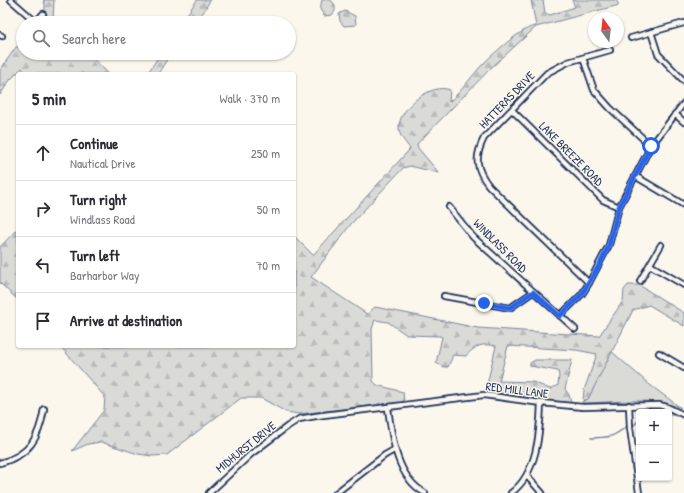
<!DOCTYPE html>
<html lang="en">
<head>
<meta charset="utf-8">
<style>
	:root { --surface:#fff; --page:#f7f7f7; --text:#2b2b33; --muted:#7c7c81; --line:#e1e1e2 }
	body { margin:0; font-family:"Patrick Hand",sans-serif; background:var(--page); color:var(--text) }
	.controls { position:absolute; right:12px; bottom:12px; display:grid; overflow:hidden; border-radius:4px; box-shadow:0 1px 3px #0004 }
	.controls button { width:36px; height:36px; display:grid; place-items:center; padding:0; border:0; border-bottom:1px solid var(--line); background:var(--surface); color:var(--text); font:20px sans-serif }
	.compass { position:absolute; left:588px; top:12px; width:36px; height:36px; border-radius:50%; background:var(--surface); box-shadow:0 1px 3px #0004; rotate:345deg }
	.stop { position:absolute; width:12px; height:12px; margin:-9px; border:3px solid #2563eb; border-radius:50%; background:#fff }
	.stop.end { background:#2563eb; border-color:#fff; box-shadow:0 1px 4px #0008 }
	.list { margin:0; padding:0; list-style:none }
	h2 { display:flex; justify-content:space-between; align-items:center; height:52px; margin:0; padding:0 16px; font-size:17px }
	h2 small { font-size:13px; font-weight:400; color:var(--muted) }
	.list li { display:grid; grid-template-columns:26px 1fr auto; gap:12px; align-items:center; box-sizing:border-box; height:56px; padding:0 16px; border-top:1px solid var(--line) }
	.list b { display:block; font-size:15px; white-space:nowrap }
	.list p { margin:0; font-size:13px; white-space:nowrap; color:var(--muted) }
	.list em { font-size:13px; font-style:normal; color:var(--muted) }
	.icon { flex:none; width:22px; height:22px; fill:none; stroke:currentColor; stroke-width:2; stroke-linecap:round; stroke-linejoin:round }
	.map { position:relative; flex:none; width:684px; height:493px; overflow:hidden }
	.search { position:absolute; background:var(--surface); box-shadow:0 1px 3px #0004; left:16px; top:16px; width:280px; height:44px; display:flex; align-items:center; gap:10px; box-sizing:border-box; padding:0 14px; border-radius:22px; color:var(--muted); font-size:15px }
	.panel { position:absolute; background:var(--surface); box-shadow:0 1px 3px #0004; left:16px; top:72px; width:280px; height:276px; border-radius:4px }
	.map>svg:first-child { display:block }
</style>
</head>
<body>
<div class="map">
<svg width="684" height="493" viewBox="0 0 684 493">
	<defs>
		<pattern id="forest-firs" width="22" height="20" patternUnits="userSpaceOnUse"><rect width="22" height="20" fill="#dadad7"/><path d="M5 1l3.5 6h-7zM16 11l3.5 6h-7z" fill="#babbbb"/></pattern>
	</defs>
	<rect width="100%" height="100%" fill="#fbf7ec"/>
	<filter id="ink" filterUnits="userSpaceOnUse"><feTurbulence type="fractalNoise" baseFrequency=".025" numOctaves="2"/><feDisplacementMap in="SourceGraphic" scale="8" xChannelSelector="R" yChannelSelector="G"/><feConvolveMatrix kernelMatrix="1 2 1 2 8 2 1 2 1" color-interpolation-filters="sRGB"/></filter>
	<g filter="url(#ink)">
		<!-- grass -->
		<path fill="#dadad7" stroke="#7a849a" d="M611,351L650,385L681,408C653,396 612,403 582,403L583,401L588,399Z"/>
		<!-- forest -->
		<path fill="url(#forest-firs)" stroke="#7a849a" d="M43,0H54L53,21L55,23H45V4Z
			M197,0H210C202,15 199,23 181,23Z
			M322,0H331L335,5V11L332,15L324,16L320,9Z
			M531,0H543L545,13L550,15L575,7L572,0H616L619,5L536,27L492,67L417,144L418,148L439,173L410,166L403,168L351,224L311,277L367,314L375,307L478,328L599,336L623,301L624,290L628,285H639L684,313V326L649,305L633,310L588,399L583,401L584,390L597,354L576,350L508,346L499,381L533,382L550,389L558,385L559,376L558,371L530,366V363L535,360H572L565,389L569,395L571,403L485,393L496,346C482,343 476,345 466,356L453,355L448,367H444L436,363L442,337L440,336L407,335L388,322L375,320L372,329L373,381L377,385L403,392L404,402L299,414L286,412L261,398H241L167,455L152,456L138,454L101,442L88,444L72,451L104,410L105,397L60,346H294V236L313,255L410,149C406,142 399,137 399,128C398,108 432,82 450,90L449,102C463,90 472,75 485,62C494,53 524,26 536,26Z
			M345,11L355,16L356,25L344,26L340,21L339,14Z
			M23,45V53H87L109,74H25L22,68L10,80L0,95V70L16,47Z
			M161,53H171L158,74H147Z
			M18,228V300L0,283V247Z"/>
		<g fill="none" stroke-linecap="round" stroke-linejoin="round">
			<!-- stream -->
			<path stroke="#747e96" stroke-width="1.5" d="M669,414L677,416
				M634,425L639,420
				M591,438C611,437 611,438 626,427"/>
			<!-- street casing -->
			<g stroke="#1b2f5e" stroke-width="8">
				<path id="street" d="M11,0L36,22
					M35,23L43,14
					M651,32L658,54L684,81
					M0,35L2,36
					M631,38L684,23
					M583,58L594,90L610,108L651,146
					M512,110L603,200L619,207
					M675,114L684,122
					M635,176L684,205
					M449,207L473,237L575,329
					M650,265L684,285
					M640,281L661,245
					M589,283L489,186C476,169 474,158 484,138L547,73L568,62L610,50
					M444,296L510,308L533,292
					M560,316L582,294L589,283L609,245L619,207L651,146L684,103
					M659,353L684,368
					M629,405L630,428L639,493
					M388,408C392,437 396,477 425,493
					M0,463C30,455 39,438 44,409
					M527,476L542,493
					M209,493L251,454L288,426L299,419L316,416L484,395L541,403L583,407L659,405L667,407L684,415
					M336,493L385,455L394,450
					M511,493C537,474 540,433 541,403"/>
			</g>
			<!-- street -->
			<use href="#street" stroke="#fbf7ec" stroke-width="4.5"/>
		</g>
	</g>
	<g fill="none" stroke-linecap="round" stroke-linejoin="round" filter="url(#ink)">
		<!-- route -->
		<path stroke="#2563eb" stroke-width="5" d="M484,303L510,308L533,292L560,316L582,294L600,264L609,245L619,207L651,146"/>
	</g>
	<g text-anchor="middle" stroke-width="3" stroke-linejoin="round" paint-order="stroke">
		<!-- street labels -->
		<g font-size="12" fill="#1b2f5e" stroke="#fbf7ec">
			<text transform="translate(507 100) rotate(-46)" y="4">HATTERAS DRIVE</text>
			<text transform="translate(571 154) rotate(45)" y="4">LAKE BREEZE ROAD</text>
			<text transform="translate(500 246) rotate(45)" y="4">WINDLASS ROAD</text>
			<text transform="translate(517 390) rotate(7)" y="4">RED MILL LANE</text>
			<text transform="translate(246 447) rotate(-39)" y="4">MIDHURST DRIVE</text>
		</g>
	</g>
</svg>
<div class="controls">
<button>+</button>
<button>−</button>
</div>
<svg class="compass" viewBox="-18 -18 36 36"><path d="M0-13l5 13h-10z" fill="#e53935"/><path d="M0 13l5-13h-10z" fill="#7c7c81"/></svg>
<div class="stop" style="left:651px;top:146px"></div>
<div class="stop end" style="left:484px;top:303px"></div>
<div class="search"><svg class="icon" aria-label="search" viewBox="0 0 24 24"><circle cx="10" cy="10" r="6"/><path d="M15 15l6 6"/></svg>Search here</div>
<section class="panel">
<h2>5 min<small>Walk · 370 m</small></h2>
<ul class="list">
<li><svg class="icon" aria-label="ahead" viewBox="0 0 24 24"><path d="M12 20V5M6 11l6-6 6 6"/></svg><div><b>Continue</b><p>Nautical Drive</p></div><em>250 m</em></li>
<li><svg class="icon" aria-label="right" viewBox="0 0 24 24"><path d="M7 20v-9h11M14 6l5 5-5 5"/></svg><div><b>Turn right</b><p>Windlass Road</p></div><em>50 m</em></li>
<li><svg class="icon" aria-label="left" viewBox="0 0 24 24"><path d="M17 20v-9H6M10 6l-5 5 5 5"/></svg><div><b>Turn left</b><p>Barharbor Way</p></div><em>70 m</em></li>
<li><svg class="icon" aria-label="arrive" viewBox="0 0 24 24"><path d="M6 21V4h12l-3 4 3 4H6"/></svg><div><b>Arrive at destination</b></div></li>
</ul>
</section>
</div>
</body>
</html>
